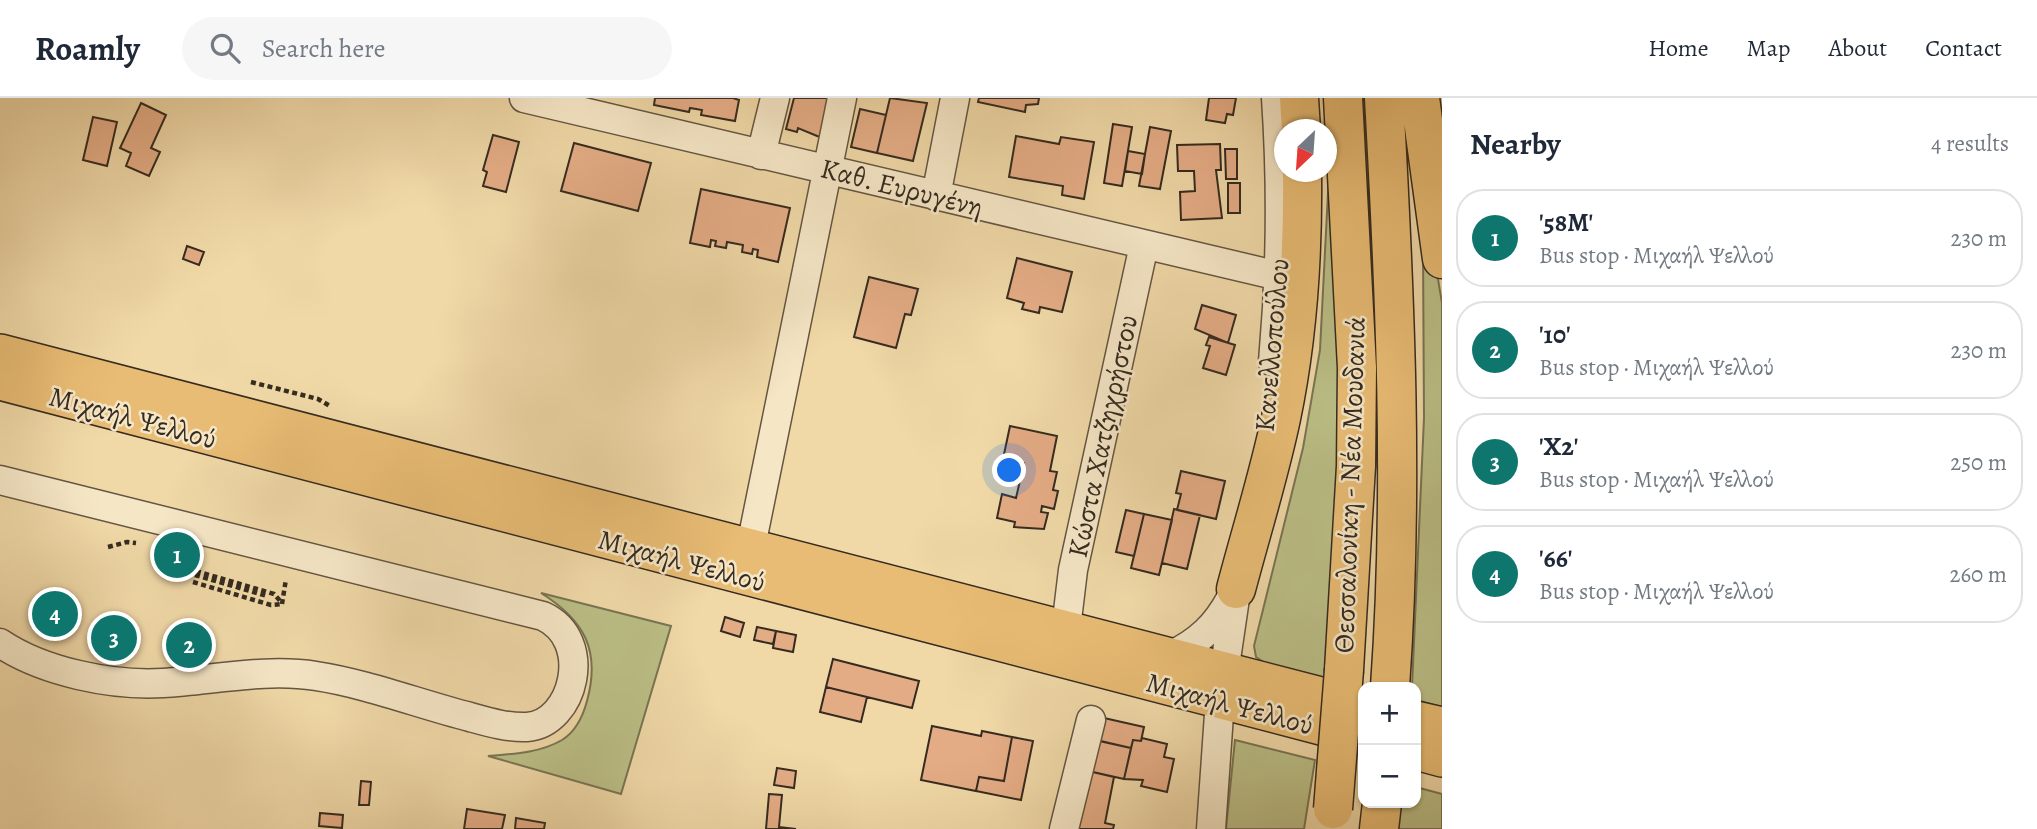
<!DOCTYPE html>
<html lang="en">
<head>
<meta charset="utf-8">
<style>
	:root { --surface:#fff; --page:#f6f6f7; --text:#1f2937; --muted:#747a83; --line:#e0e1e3; --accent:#0f766e }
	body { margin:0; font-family:Alegreya,serif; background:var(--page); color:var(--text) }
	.controls { position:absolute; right:21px; bottom:21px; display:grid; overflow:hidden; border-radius:14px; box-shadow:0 2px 5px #0004 }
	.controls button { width:63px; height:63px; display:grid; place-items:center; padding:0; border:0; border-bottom:2px solid var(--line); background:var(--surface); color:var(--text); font:35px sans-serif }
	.compass { position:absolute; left:1274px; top:21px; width:63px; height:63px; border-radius:50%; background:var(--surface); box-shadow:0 2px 5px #0004; rotate:205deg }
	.you { position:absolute; left:1010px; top:373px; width:24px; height:24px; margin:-18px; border:5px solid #fff; border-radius:50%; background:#1a73e8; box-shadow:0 0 0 10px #1a73e833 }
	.badge { display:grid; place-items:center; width:46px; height:46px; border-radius:50%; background:var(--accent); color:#fff; font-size:23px; font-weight:700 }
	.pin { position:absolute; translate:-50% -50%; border:4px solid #fff; box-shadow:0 2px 7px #0006 }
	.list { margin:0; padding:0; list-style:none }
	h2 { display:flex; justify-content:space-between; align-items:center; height:91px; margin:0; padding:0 28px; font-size:30px }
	h2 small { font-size:23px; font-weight:400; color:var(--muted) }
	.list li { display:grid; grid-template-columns:46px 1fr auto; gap:21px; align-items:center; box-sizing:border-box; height:98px; margin:0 14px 14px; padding:0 14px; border:2px solid var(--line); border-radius:28px }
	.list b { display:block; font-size:26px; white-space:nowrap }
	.list p { margin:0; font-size:23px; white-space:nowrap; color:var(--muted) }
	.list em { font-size:23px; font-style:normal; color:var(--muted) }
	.icon { flex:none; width:38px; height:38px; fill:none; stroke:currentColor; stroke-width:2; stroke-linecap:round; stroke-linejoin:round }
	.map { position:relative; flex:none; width:1442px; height:731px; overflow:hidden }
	header { display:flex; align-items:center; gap:42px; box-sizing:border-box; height:98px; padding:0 35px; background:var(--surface); border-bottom:2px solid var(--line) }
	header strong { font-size:33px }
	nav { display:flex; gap:38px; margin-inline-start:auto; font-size:24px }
	.search { width:490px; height:63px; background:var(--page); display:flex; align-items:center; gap:18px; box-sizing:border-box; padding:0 24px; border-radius:38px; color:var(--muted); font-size:26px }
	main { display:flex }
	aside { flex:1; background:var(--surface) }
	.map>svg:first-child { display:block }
</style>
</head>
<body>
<header>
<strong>Roamly</strong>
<div class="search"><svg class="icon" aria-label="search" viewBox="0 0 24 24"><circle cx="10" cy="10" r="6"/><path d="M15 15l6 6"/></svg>Search here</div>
<nav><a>Home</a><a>Map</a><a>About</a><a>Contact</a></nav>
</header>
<main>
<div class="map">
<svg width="1442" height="731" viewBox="0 0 1442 731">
	<rect width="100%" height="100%" fill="#f0d8a7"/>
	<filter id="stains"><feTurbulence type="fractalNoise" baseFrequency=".00286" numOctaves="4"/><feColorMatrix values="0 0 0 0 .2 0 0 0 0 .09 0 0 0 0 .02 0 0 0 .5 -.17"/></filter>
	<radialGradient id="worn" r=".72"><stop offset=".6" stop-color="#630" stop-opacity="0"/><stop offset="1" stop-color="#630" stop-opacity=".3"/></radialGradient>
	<!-- green -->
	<path fill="#bbbe86" stroke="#787453" stroke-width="2" d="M1329,75L1334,84L1339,313L1336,433L1325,582L1268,567L1256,559L1254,548L1303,350L1320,252Z
		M1428,121L1442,205V609L1416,602V589H1412L1424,320L1423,151Z
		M541,495L671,528L621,696L488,658C512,656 540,655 562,642C575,634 583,618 587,603C601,552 584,522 541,495Z
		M1235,642L1315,662L1304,731H1226Z
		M1416,689L1442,696V731H1395L1401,705H1416Z"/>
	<!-- building -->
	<path fill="#e4ac85" stroke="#352b20" stroke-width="2" d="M655,0H733L739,2L735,23L701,17L702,12L690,10L689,14L654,7Z
		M794,0H829L822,40L798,30L797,34L786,31Z
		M890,0L927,5L913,63L877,55Z
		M979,0H1039L1038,6L1026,7L1025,14L978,4Z
		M1209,0H1236L1233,17L1227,16L1225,25L1206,22Z
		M141,5L166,17L151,50L160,54L149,78L126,68L131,55L120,50Z
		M860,11L886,17L877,55L851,49Z
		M93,19L117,24L107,68L83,62Z
		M1113,26L1132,29L1122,88L1104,85Z
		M1150,29L1171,33L1160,91L1139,88Z
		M493,37L519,44L506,94L483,88L487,74L483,72Z
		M1016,38L1059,46L1061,39L1094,44L1084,101L1062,97L1063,88L1009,79Z
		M574,45L651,65L638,113L561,93Z
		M1220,46L1221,72H1216L1222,120L1181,122L1180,94L1195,93L1194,73H1178L1177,47Z
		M1225,51H1237V81H1226Z
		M1128,53L1145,56L1142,76L1125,73Z
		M1228,85H1240V115H1228Z
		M701,91L790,110L778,164L757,159L758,152L753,151L752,156L742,154L743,147L727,144L726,150L715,148L716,143L711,142L710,149L690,145Z
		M187,148L204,154L199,167L183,161Z
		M1017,160L1072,174L1062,214L1040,209L1039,215L1022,211L1024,205L1007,200Z
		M869,179L918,191L911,217L905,216L896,250L854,239Z
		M1202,207L1236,217L1228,245L1195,231Z
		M1209,239L1235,247L1226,277L1203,270L1210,248L1206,247Z
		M1010,328L1057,338L1050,373L1057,374L1053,392L1058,393L1054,411L1042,408L1041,414L1048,415L1044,431L1014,429L1015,424L997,420L1002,396L1016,400L1024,365L1003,361Z
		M1181,373L1225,383L1216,421L1177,412L1181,396L1176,395Z
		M1174,411L1200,417L1187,471L1162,465Z
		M1126,412L1144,416L1134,458L1116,454Z
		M1144,416L1172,422L1159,477L1131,470Z
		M725,519L744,525L740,539L721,533Z
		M757,529L776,533L773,546L754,542Z
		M776,533L796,537L793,554L773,550Z
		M833,561L919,583L912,610L826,589Z
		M826,589L867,599L861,624L820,614Z
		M1104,620L1144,629L1141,643L1133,642L1131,650L1099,643Z
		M932,628L981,638L982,633L1012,639L1004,683L979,679L976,693L921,682Z
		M1012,639L1033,643L1021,702L976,693L979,679L1004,683Z
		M1142,640L1167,646L1164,659L1174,661L1167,694L1141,688L1143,682L1124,681L1133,642L1141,643Z
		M1092,641L1131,650L1124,681L1084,672Z
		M777,670L796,673L794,690L774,687Z
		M1084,672L1114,679L1105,725L1114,727L1113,731H1072Z
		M361,683L371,684L369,707H359Z
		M769,696L782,697L779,729L796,731H766Z
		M467,711L505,717L502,731H464Z
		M320,715L343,717L342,730L319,728Z
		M516,720L545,725L544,731H515Z"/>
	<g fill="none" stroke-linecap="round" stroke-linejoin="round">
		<!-- minor casing -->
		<g stroke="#645642" stroke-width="31">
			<path id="minor" d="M524,0L1279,178
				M761,57L775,0
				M936,98L955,0
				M1273,264C1281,175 1282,88 1276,0
				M0,382L543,518C595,542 574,626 527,629C508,630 488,624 470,619C419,606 368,586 316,578C266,570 214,582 163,585C112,588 43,574 0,545
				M751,448L842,0
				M1066,530L1073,472L1144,147
				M1170,558C1199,544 1216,528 1231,500
				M1064,731L1091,622
				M1211,731L1220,602L1239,473"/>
		</g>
		<!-- major casing -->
		<g stroke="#352b20" stroke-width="38">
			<path id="major" d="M0,254L1363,608
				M0,284L1363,640
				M1416,621L1442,627
				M1416,654L1442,661"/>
		</g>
		<!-- highway casing -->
		<g stroke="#352b20" stroke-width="41">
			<path id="highway" d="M1299,0L1301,32
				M1343,0L1357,270L1356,368L1344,572
				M1384,0C1395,197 1404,393 1390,589
				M1420,0L1442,161
				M1236,491C1251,434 1269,377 1281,320C1298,239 1303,156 1302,74
				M1379,731L1382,705"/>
		</g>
		<!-- path -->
		<path stroke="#352b20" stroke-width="4.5" stroke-dasharray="5 3.5" stroke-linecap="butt" d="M251,284L318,301L330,308
			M108,449L127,444L136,445
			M196,473L274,496L282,505
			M195,477L267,498
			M193,484L271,507L282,506
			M282,506L286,481"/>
		<!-- minor -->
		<use href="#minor" stroke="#f5e6c6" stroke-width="28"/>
		<!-- major -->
		<use href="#major" stroke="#e8bc74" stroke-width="35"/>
		<!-- highway -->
		<use href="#highway" stroke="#e8bc74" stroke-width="38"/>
		<!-- highway-bridge casing -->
		<g stroke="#352b20" stroke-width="41" stroke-linecap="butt">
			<path id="highway-bridge" d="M1333,711L1344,572"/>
		</g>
		<!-- highway-bridge -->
		<use href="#highway-bridge" stroke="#e8bc74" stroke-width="38"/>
	</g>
	<g text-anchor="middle" stroke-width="5" stroke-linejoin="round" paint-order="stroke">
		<!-- street labels -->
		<g font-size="28" fill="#352b20" stroke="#f5e6c6">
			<text transform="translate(902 89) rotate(14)" y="10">Καθ. Ευρυγένη</text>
			<text transform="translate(1271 247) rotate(-85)" y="10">Κανελλοπούλου</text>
			<text transform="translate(133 319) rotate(15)" y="10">Μιχαήλ Ψελλού</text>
			<text transform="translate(1102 338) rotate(-78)" y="10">Κώστα Χατζηχρήστου</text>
			<text transform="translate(1349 387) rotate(-88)" y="10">Θεσσαλονίκη - Νέα Μουδανιά</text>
			<text transform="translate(682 462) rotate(15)" y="10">Μιχαήλ Ψελλού</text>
			<text transform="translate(1230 605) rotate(15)" y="10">Μιχαήλ Ψελλού</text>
		</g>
	</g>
	<rect width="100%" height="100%" filter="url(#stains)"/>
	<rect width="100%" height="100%" fill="url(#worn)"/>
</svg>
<div class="controls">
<button>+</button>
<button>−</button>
</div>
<svg class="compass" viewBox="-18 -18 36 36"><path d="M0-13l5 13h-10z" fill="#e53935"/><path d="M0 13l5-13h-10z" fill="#747a83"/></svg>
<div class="you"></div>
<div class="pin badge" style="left:177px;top:457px">1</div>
<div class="pin badge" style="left:189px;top:547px">2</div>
<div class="pin badge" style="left:114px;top:540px">3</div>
<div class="pin badge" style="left:55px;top:516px">4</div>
</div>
<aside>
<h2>Nearby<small>4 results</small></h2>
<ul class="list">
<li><span class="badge">1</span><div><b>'58Μ'</b><p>Bus stop · Μιχαήλ Ψελλού</p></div><em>230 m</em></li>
<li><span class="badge">2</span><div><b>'10'</b><p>Bus stop · Μιχαήλ Ψελλού</p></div><em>230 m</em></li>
<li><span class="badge">3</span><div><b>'Χ2'</b><p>Bus stop · Μιχαήλ Ψελλού</p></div><em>250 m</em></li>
<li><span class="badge">4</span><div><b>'66'</b><p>Bus stop · Μιχαήλ Ψελλού</p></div><em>260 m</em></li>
</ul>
</aside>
</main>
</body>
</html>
